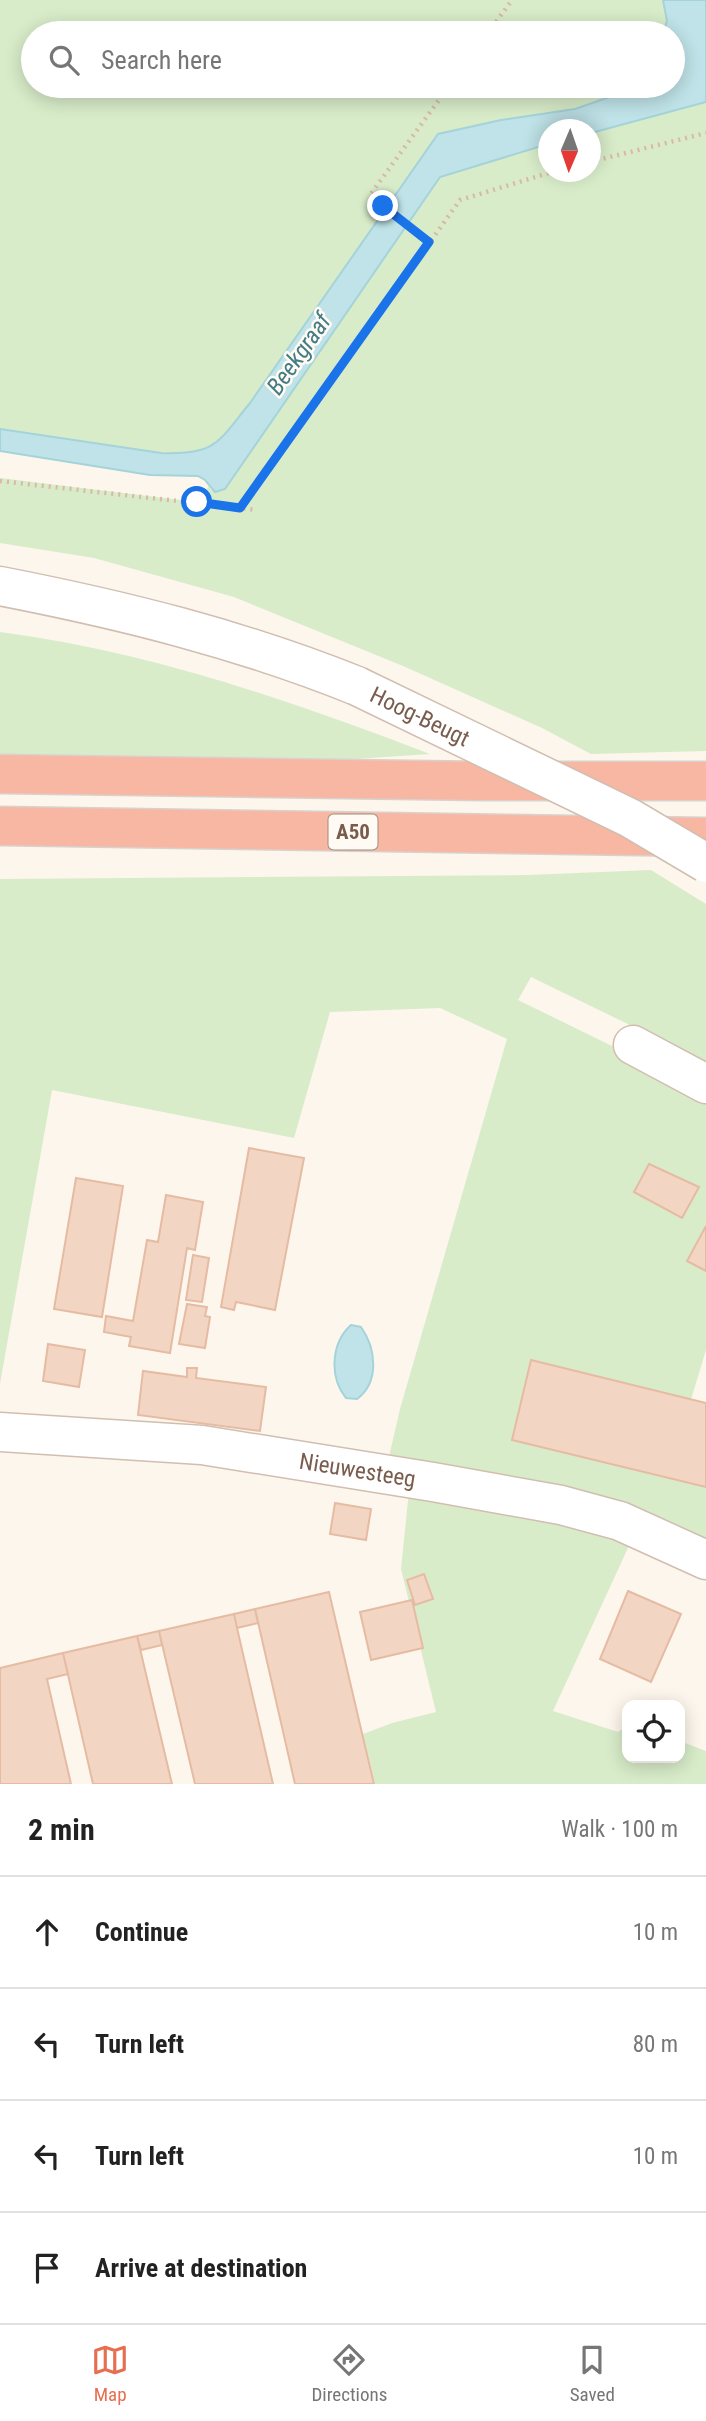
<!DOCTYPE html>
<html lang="en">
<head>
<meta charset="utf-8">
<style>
	:root { --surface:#fff; --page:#f2f2f2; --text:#222; --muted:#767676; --line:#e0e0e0; --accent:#e76f51 }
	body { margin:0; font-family:"Roboto Condensed",sans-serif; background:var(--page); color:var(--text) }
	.controls { position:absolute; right:21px; bottom:21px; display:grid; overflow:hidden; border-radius:14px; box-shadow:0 4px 18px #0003 }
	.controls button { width:63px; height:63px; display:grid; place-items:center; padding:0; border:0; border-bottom:2px solid var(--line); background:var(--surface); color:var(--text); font:35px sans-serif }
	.compass { position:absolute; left:538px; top:119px; width:63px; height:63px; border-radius:50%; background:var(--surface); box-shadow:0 4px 18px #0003; rotate:182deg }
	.stop { position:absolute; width:21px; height:21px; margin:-16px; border:5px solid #1a73e8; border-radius:50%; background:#fff }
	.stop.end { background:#1a73e8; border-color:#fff; box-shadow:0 2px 7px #0008 }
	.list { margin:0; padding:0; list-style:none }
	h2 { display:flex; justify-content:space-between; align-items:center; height:91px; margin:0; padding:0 28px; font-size:30px }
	h2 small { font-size:23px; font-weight:400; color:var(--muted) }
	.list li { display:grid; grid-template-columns:46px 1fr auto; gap:21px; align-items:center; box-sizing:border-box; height:112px; padding:0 28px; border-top:2px solid var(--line) }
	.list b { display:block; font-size:26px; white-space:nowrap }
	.list em { font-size:23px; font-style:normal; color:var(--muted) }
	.icon { flex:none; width:38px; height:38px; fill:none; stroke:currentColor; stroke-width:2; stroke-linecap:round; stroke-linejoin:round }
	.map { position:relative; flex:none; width:706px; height:1784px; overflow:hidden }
	.search { position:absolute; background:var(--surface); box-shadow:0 4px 18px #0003; left:21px; right:21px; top:21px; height:77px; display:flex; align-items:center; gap:18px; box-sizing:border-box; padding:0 24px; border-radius:38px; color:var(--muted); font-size:26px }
	.sheet { height:539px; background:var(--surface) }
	nav { display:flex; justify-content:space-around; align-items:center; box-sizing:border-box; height:98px; border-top:2px solid var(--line); background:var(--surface); font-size:19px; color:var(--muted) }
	nav a { display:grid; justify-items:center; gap:4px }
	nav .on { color:var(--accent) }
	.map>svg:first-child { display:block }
</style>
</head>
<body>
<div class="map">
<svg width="706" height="1784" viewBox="0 0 706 1784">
	<rect width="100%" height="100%" fill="#fdf6ec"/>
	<!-- green -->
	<path fill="#d8ecc9" d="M0,0H663L667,21L663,33H33V86H629L624,92L575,109L501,120L438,135L250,403C217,443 217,455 161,453L0,429Z
		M706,102V751L591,754L542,728L403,666L234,597L94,558L0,543V478L197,502L209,486L211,490L225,489L440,177L548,144V172H590L591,133Z
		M0,632C147,651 292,701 430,754L356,759L0,757Z
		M651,870L706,904V1062L531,977L518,1000L706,1092V1350L689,1406L706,1410V1543L388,1461L400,1409L507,1039L440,1008L330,1012L294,1138L52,1090L0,1384V879L528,875Z
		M409,1491L633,1537L553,1711L618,1732L627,1726V1758H680V1741L706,1751V1784H375L363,1734L392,1723L436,1712L401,1569Z"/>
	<!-- water -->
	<path fill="#bfe3e8" stroke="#a5d3da" stroke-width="2" d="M663,0H706V102L591,133L590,130H548V144L440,177L225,489L215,492L205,480L198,476L150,475L0,451V429L161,453C217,455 217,443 250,403L438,134L501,120L575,109L624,92L629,86H673V33H663L667,21Z
		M351,1325L361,1327C376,1348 380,1382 357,1399L346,1398C329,1377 331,1343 351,1325Z"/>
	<!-- building -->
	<path fill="#f3d5c3" stroke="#e6bba3" stroke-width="2" d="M249,1148L304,1158L275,1310L236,1302L234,1310L221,1307Z
		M649,1164L699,1187L682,1218L634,1192Z
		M76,1178L123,1186L102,1317L54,1309Z
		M166,1195L203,1202L195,1250L187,1248L170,1353L129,1346L131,1337L104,1332L106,1316L133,1321L147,1240L158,1242Z
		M706,1226V1271L687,1261Z
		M193,1255L209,1258L202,1302L186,1300Z
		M187,1304L207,1307L205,1316L210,1317L205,1348L179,1344Z
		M48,1344L85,1350L79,1387L43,1381Z
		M531,1360L706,1403V1487L512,1440Z
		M187,1368H197L196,1378L266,1387L260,1431L138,1415L143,1371L187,1377Z
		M335,1503L371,1509L366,1540L330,1534Z
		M424,1574L433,1599L415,1605L407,1580Z
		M628,1591L681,1614L651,1682L600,1659Z
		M329,1592L361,1729L374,1784H295L255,1609Z
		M412,1600L423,1648L371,1660L360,1612Z
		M255,1609L258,1623L237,1628L234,1614Z
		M234,1614L237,1628L273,1784H195L159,1631Z
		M159,1631L162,1645L141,1650L137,1636Z
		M137,1636L172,1784H93L63,1653Z
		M63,1653L68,1674L47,1679L71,1784H0V1668Z"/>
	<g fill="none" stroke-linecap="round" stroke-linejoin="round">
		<!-- minor casing -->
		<g stroke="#d1beb0" stroke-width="41">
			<g id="minor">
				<path d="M0,586C123,610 240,639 357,686"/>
				<path d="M633,1045L706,1084"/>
				<path id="s1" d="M0,1432L202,1445L433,1482L561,1505L620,1521L706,1560"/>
			</g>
		</g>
		<!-- highway casing -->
		<g stroke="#dad1cd" stroke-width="41">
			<path id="highway" d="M0,774L483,781H706
				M0,826L706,837"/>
		</g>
		<!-- path -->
		<path stroke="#d9b8a5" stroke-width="4.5" stroke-dasharray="2 5" stroke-linecap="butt" d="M488,33L512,0
			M590,162L706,133
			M428,242L370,195L449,86
			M0,481L257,510
			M240,508L460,200L552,172"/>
		<!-- minor -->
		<use href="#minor" stroke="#fff" stroke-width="38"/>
		<!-- highway -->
		<use href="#highway" stroke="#f7b7a3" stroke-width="38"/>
		<!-- minor-bridge casing -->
		<g stroke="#d1beb0" stroke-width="41" stroke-linecap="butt">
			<g id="minor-bridge">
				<path id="s2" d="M357,686L630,818L706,863"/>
			</g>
		</g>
		<!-- minor-bridge -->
		<use href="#minor-bridge" stroke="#fff" stroke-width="38"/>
	</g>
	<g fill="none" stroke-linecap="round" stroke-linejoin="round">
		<!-- route -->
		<path stroke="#1a73e8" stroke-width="9" d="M197,502L240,508L429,242L383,206"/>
	</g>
	<g text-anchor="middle" stroke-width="5" stroke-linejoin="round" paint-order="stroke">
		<!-- shield labels -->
		<rect fill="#fffaf3" stroke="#a28b7f" stroke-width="2" x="328.5" y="814.5" width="49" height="35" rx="5"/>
		<g font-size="21" font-weight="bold" fill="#7a5c4d">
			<text x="353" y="839">A50</text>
		</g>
		<!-- street labels -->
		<g font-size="23" fill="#7a5c4d" stroke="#fffaf3">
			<text dy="8" stroke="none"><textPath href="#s2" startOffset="70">Hoog-Beugt</textPath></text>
			<text dy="8" stroke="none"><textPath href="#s1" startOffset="360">Nieuwesteeg</textPath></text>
		</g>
		<!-- water labels -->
		<g font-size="24" font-style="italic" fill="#437c86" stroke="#fffaf3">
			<text transform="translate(299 354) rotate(-55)" y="8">Beekgraaf</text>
		</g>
	</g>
</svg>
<div class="controls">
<button><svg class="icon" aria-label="locate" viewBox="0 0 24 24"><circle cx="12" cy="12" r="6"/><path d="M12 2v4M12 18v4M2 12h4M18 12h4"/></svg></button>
</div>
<svg class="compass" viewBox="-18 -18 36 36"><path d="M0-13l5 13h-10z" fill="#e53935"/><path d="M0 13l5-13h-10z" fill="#767676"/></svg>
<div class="stop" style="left:197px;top:502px"></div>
<div class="stop end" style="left:383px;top:206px"></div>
<div class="search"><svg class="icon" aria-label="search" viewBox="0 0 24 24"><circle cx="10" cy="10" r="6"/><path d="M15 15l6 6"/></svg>Search here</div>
</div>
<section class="sheet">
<h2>2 min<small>Walk · 100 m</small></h2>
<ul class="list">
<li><svg class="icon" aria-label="ahead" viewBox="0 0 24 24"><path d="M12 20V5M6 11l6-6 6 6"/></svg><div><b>Continue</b></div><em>10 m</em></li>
<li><svg class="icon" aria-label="left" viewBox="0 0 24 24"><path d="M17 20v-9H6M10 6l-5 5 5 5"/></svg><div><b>Turn left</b></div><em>80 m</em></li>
<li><svg class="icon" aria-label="left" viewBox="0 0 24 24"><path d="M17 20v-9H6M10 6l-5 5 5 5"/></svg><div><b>Turn left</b></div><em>10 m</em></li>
<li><svg class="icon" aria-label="arrive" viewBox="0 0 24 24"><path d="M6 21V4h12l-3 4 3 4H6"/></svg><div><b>Arrive at destination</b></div></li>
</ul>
</section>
<nav>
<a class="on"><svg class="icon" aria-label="map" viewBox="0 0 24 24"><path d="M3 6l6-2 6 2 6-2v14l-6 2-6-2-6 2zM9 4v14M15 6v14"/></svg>Map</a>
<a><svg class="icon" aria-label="directions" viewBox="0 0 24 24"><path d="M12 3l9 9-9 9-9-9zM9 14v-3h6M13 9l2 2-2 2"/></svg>Directions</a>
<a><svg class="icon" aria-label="saved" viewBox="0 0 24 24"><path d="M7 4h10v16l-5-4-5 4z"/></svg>Saved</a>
</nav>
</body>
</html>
